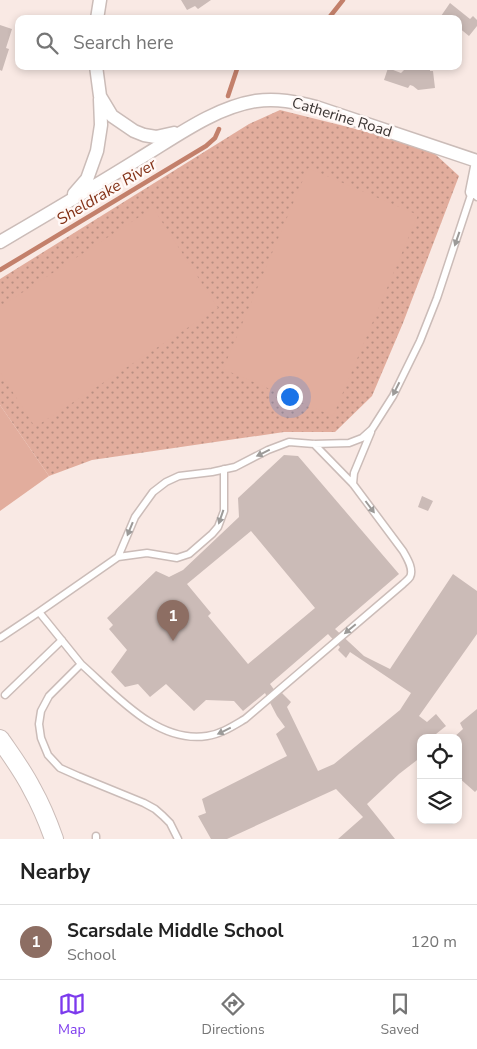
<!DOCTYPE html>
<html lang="en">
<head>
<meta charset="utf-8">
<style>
	:root { --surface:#fff; --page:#f6f6f6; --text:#222; --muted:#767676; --line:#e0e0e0; --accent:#7c3aed }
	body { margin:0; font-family:"Nunito Sans",sans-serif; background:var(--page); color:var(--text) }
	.controls { position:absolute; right:15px; bottom:15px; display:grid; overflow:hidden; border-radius:10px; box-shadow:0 2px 8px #0003 }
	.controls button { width:45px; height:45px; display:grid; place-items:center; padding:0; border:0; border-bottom:1px solid var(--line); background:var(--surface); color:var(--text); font:25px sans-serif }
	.you { position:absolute; left:289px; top:396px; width:18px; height:18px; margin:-12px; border:4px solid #fff; border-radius:50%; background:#1a73e8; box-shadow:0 0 0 8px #1a73e833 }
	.badge { display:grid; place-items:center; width:32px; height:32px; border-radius:50%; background:var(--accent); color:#fff; font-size:16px; font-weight:700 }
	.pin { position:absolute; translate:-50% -41px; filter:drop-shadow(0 1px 2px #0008) }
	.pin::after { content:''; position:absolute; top:26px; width:18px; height:15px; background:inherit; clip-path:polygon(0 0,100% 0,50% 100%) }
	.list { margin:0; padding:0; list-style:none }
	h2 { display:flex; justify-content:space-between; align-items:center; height:65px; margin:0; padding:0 20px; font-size:21px }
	h2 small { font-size:16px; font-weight:400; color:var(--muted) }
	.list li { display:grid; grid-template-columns:32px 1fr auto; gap:15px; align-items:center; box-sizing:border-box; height:75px; padding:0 20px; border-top:1px solid var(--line) }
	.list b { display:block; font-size:19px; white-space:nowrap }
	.list p { margin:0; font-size:16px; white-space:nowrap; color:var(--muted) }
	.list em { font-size:16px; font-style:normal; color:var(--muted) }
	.icon { flex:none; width:28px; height:28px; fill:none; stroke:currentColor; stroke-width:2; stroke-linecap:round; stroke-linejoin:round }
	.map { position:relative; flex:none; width:477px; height:839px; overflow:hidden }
	.search { position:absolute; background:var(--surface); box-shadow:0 2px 8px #0003; left:15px; right:15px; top:15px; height:55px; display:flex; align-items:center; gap:12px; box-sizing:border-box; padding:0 18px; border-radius:10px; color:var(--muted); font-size:19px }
	.sheet { height:140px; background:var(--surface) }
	nav { display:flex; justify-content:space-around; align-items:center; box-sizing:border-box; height:70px; border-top:1px solid var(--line); background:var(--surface); font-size:14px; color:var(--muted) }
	nav a { display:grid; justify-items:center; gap:2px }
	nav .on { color:var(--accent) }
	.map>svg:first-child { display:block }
</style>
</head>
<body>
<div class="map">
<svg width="477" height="839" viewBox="0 0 477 839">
	<defs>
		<pattern id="grass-dots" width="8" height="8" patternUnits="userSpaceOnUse" patternTransform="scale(1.25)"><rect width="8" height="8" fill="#e2ad9d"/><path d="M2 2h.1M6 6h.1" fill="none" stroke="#b88e81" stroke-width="1.8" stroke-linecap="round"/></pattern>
	</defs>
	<rect width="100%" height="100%" fill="#f9e9e4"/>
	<!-- grass -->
	<path fill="url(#grass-dots)" d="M280,110L376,134L435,154L459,176L403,323L372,396L335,432H284L92,460L49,476L0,405V279L249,124Z"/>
	<!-- pitch -->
	<path fill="#e2ad9d" d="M308,168L418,215L333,416L223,369Z
		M153,208L218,308L35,427L0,372V307Z
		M0,405L49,476L0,511Z"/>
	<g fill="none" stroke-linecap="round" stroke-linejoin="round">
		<!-- stream -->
		<path stroke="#c3806b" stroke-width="4.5" d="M328,19L343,0
			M228,96L238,66
			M0,270L206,146L215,138L219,129"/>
	</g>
	<!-- building -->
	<path fill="#cbbbb7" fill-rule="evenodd" d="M181,0H211L198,9L195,6L187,10Z
		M450,3L470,19L473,16L477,20V26L469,36L458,27V19H444L441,16Z
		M0,25L12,29L6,48L9,49L2,71L0,70Z
		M405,66H438L435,70L431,67L430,68V71H433L435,88L418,90L413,86L410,85L408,88L384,80L388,68L401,73L405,69L403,68Z
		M284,455L298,456L399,574L335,629L364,656L390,669L453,574L477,591V634L419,716L427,722L436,714L446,726L436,734L440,738H421V757L399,774L367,804L395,839H338L363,817L336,789L227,839H211L198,816L206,813L202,799L287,756L276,734L285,727L277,716L265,693L243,711L234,701L206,700L194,711L166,684L150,697L138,684L125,687L111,672L127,650L109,629L113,625L107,618L156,571L169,577L183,570L239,517L238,498ZM251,531L315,608L248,664L208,616L211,613L187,584ZM328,634L340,647L338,650L346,658L350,652L411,693L400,710L334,764L318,771L287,707L291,702L282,693L278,695L270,684Z
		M422,496L433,501L428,511L418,507Z
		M477,709V790L475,792L458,777V738H453L463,729L460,723Z"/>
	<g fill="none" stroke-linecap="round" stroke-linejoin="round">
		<!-- lane casing -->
		<g stroke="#cbbcb8" stroke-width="9">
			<path id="lane" d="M353,484L354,473L371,432
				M118,557L147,553L177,558L189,554L212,534L218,527L224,511V469
				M39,612L118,557L135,517L153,492L166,482L179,476L212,472L235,467L268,450L289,442L314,444L349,443L362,438L372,429L393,396L420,341L437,298L472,192L477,197
				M0,638L39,612L81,664L49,696L41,711L39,724L41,738L48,755L60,768L78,776L144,803L155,809L163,816L170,823L178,839
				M81,664C115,694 157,744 207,736C221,734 233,726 245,719L403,584C405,582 408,580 410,577C414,569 407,558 403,551L353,484L314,444
				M5,695L62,640
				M96,836V839"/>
		</g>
		<!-- street casing -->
		<g stroke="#cbbcb8" stroke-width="15">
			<path id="street" d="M97,19L100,0
				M96,66L100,96L112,116L134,131L144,135L156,137L174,133
				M472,192L477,167
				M74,194L87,179L97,151L101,125L100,99
				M0,242C46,215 92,188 137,160C174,138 213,108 256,101C277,98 296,102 316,107L477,161"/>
		</g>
		<!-- secondary casing -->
		<g stroke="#cbbcb8" stroke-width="20">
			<path id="secondary" d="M0,739C11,755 23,771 32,789C41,805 48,822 54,839"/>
		</g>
		<!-- lane -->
		<use href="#lane" stroke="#fff" stroke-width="6"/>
		<!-- street -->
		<use href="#street" stroke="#fff" stroke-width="12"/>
		<!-- secondary -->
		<use href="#secondary" stroke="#fff" stroke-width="18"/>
	</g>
	<!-- one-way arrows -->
	<defs><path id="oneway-solid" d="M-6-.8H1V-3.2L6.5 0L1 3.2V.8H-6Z" transform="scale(1.25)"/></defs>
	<g fill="#9c9a98">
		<use href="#oneway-solid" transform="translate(457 239) rotate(109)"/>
		<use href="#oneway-solid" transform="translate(396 389) rotate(117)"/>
		<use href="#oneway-solid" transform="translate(263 453) rotate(154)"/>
		<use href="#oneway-solid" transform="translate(370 507) rotate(53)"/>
		<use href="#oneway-solid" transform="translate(221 517) rotate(109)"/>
		<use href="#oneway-solid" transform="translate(130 529) rotate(112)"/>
		<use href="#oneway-solid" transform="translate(350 629) rotate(140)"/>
		<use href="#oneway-solid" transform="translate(224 731) rotate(154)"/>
	</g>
	<g text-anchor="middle" stroke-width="5" stroke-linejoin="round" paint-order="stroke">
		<!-- street labels -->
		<g font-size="15" fill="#3a3432" stroke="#fff8f6">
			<text transform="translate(342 117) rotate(17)" y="5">Catherine Road</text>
		</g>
		<!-- water labels -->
		<g font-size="16" font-style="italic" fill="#833116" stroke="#fff8f6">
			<text transform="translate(106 191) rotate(-31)" y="6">Sheldrake River</text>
		</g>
	</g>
</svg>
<div class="controls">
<button><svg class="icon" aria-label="locate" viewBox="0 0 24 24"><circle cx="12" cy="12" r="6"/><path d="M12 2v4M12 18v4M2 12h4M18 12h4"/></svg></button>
<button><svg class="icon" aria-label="layers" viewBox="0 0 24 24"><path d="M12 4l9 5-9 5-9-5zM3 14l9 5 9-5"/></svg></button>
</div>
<div class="you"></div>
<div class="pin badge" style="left:173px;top:641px;background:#8d6e63">1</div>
<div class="search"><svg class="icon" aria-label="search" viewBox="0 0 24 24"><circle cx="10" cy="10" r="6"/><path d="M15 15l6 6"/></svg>Search here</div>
</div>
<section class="sheet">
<h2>Nearby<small></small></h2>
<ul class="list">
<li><span class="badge" style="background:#8d6e63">1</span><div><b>Scarsdale Middle School</b><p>School</p></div><em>120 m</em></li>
</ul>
</section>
<nav>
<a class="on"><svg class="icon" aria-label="map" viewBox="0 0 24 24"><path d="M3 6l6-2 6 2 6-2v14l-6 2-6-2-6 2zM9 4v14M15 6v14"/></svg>Map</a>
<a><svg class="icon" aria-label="directions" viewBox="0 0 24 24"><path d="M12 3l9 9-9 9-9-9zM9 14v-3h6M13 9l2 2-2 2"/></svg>Directions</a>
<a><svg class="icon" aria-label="saved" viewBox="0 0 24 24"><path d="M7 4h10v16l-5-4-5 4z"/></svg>Saved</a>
</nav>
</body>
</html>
